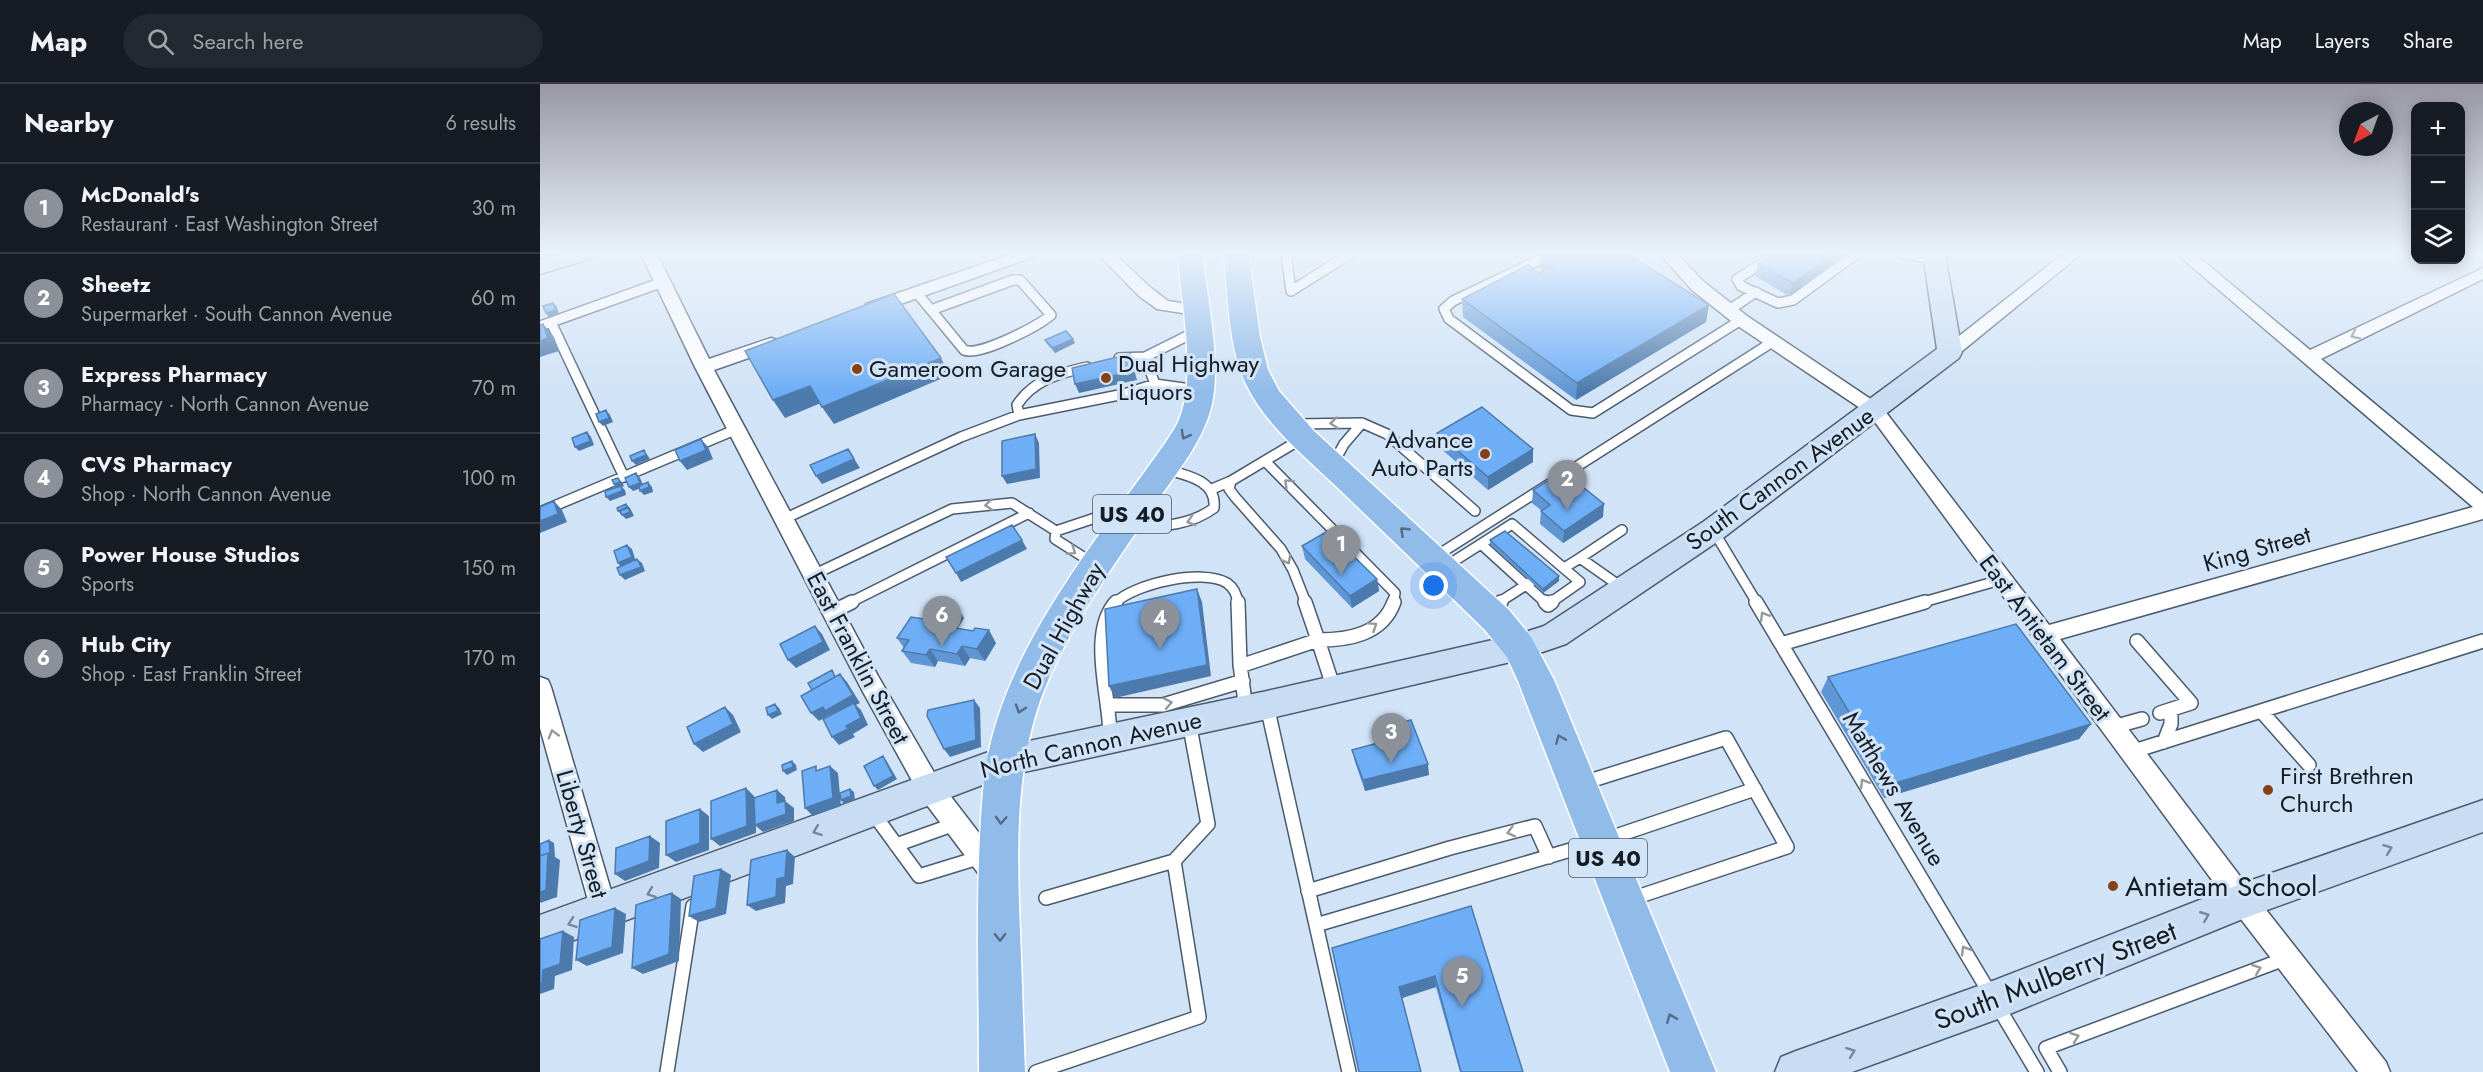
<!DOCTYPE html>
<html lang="en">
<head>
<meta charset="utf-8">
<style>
	:root { --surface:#171b24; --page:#242831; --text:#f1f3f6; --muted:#9ea1a6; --line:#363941; --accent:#8c9099 }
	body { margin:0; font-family:Jost,sans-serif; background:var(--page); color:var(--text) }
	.controls { position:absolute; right:18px; top:18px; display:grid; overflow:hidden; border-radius:12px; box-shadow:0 3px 15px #0003 }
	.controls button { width:54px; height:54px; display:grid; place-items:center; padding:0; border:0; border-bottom:2px solid var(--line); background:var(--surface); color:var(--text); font:30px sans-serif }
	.compass { position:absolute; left:1799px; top:18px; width:54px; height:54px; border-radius:50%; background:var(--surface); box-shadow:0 3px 15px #0003; rotate:221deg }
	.you { position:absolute; left:894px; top:502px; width:21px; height:21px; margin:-15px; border:4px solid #fff; border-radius:50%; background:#1a73e8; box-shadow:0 0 0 9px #1a73e833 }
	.badge { display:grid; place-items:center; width:39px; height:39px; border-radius:50%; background:var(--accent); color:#fff; font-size:20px; font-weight:700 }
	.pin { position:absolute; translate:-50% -50px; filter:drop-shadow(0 2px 3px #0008) }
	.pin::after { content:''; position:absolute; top:32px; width:21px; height:18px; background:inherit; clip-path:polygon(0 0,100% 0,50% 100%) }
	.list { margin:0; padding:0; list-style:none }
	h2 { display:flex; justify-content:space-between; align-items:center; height:78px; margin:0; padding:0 24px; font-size:26px }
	h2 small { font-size:20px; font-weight:400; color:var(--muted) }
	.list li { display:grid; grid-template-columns:39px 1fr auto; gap:18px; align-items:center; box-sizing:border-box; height:90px; padding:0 24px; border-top:2px solid var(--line) }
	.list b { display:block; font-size:22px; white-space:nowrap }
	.list p { margin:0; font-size:20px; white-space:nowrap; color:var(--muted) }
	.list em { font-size:20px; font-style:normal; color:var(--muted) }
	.icon { flex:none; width:33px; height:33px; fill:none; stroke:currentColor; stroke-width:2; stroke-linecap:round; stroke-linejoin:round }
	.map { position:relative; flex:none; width:1943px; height:988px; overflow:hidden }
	header { display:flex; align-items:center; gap:36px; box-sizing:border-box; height:84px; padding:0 30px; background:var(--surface); border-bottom:2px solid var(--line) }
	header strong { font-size:28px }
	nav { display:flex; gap:33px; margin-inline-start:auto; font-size:21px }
	.search { width:420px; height:54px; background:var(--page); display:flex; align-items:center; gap:15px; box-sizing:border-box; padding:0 21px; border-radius:33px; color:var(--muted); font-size:22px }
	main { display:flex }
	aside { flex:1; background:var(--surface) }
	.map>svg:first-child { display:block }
</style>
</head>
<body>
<header>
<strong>Map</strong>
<div class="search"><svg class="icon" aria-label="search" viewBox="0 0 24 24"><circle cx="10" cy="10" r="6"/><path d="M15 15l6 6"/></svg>Search here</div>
<nav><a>Map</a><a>Layers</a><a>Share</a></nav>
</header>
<main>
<aside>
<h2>Nearby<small>6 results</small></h2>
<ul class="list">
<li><span class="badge">1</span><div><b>McDonald's</b><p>Restaurant · East Washington Street</p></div><em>30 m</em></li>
<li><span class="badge">2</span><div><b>Sheetz</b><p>Supermarket · South Cannon Avenue</p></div><em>60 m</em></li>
<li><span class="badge">3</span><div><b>Express Pharmacy</b><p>Pharmacy · North Cannon Avenue</p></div><em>70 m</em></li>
<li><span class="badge">4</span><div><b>CVS Pharmacy</b><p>Shop · North Cannon Avenue</p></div><em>100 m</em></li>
<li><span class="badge">5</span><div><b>Power House Studios</b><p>Sports</p></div><em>150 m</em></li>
<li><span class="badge">6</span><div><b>Hub City</b><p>Shop · East Franklin Street</p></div><em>170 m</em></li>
</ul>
</aside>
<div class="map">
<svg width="1943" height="988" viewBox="0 0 1943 988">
	<rect width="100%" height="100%" fill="#d1e3f7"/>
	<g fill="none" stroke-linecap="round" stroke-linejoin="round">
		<!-- lane-far1 casing -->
		<g stroke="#4c5b6c" stroke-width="12">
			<path id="lane-far1" d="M746,170L751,207L810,170
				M1012,170L913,217L904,225L909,235L1031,326L1053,329L1201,236
				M1237,170L1197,195L1201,202L1238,219L1253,216L1316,170
				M1364,170L1395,175
				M473,196H480L511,231C498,242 439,273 424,266L391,226Z
				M377,209L391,226
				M1189,226L1216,208
				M11,238L84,393
				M0,242L123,198
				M579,274L605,273
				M615,300L605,273L657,247
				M479,331L477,321C493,296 520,289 547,283
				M822,339L847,350L935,427
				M757,340L822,339L804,360L793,380
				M725,377L855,509L853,519
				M691,397L689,405L695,413L741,465L753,486L766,519
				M672,405L691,397L763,354
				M0,428L197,345
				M244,435L421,353L479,331L584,310L615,300L658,306
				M588,444C619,442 648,443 674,424C677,396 646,391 624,385
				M1173,446L1217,519
				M516,447L515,455L556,481
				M893,474L1234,257
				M1040,474L1082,446
				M903,484L941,460
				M1024,484L1040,474L1084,505
				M273,491L412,425L472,419L516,447L588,423
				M986,501L1006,519
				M986,501L941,460L972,440L1040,498L1010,519
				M986,501L991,498
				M309,519L489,429
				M575,519C594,500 662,484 687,499C694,504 697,511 698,519
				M958,519L986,501
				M1380,519L1460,496"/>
		</g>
		<!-- lane casing -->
		<g stroke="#4c5b6c" stroke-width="16">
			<path id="lane" d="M698,518L700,580L706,626
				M765,518L778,556C808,556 842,551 854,518
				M1005,518L1008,521L1012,518
				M1216,518L1497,988
				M950,525L961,518
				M292,528L312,518
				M1597,557L1651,619L1620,629
				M1241,560L1385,518
				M700,582L778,556L794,605
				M570,621H623L703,597
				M727,622L809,988
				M1721,627L1769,681
				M1573,643L1602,635
				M570,652C570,613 548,549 576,518
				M1624,658L1631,640V626
				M1591,668L1943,557
				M1043,699L1186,654L1247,763L1091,815
				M333,729L379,792L441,773
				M356,761L415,740
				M768,807L910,764L995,742L1009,773
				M506,814L634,777L668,740L649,638
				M776,841L1061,757L1215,705
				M127,988L153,822
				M496,988L659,933L634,777
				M1520,988L1506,964L1747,874"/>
		</g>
		<!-- street casing -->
		<g stroke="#4c5b6c" stroke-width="3">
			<path id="street" d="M101,170H117L169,275L231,254L237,256L240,260L237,264L174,286L338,592L399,697L465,783L469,792L465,801L456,804L447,801L381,713L322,606L155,283Z
				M472,170H495L493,173L338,228H326L324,224L326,220Z
				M558,170H575L611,204L628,217L661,222L663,226L661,230L655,231L617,225L599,212Z
				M1120,170H1137L1164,198L1207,232L1341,322L1509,541L1933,423L1637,170H1655L1770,266L1943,184V195L1781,275L1943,410V435L1520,555L1712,808L1846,978L1850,988H1818L1694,826L1329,330L1195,240L1152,206Z
				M1523,170H1541L1416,272H1404L1401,268L1404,264Z
				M0,593L8,596L11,603L77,827L73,836L64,840L55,836L51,827L0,644Z"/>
		</g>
		<!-- secondary casing -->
		<g stroke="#4c5b6c" stroke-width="3">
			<path id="secondary" d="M19,170H53L50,175L0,190V176Z
				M1383,170H1405L1422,268L1419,274L1183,454L1026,560L979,576L727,635L466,692L0,869V831L465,662L727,607L979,550L1004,542L1163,438L1397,265Z
				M1943,716V748L1705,834L1455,936L1312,988H1235L1241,973L1256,967L1455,896L1703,799Z"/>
		</g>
		<!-- primary casing -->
		<g stroke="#fff" stroke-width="3">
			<path id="primary" d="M638,170H662C667,214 680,271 673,314C667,353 637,388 615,420C575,480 531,539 504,606C474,682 477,768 480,848C482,895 483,941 485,988H439C439,909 436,831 440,752C442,721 443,688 451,658C478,548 562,449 626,358C630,351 635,345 638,338C658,294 641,218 638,170Z
				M684,170H708L720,253L728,286L739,307L774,347L969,526L991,553L1014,596L1176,988H1130L978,597L967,573L945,546C897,499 848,452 800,406C767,374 726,342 706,300C688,261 688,212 684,170Z"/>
		</g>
		<!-- lane-far1 -->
		<use href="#lane-far1" stroke="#fff" stroke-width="9"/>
		<!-- lane -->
		<use href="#lane" stroke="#fff" stroke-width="13"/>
		<!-- street -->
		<use href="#street" fill="#fff" fill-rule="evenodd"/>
		<!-- secondary -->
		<use href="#secondary" fill="#c8ddf4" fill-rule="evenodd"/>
		<!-- primary -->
		<use href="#primary" fill="#91bbe9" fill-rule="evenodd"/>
	</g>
	<!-- wall -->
	<path fill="#5f96d4" d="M1001,170H1088L1166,238L1036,316L923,233L922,215L999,189L1004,186L1000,184Z
		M1232,170H1304L1302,175L1249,212L1215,192L1218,180Z
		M505,256L535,259L515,269L507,260Z
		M897,349L993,365V378L948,406L898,362Z
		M993,406L1063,433L1023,459L1000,440L1001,427H1002L992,419Z
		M950,456L1019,492V497L1003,509L950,460Z
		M762,462L837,495L839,507L812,524L765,475Z
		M424,534L417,545L456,559L445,577L430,574L425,582L398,577L395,583L371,579L362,567L364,564L357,554L384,535Z
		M1288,593L1551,640L1539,655L1344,714L1281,608Z
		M840,644L889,691L825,707L815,678L812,666L843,658Z
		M931,822L983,988H920L896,903L862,914L792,864Z"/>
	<!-- shaded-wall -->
	<path fill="#4d7aac" d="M1294,170H1304L1302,175L1249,212L1253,199Z
		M13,219L17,223L19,230L9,234L6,229Z
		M1169,221L1166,238L1036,316L1037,299Z
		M3,240L14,253L19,267L0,273V257Z
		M533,255L535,259L515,269L513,264Z
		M590,270L597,296L539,309L535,300Z
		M401,274L410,291L294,340L282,323Z
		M270,302L281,319L245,334L233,316Z
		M66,326L70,331L73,338L63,342L59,338Z
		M47,348L51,353L54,361L39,367L35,363Z
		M495,350L499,359L500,394L467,400L462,392Z
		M161,355L168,363L173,375L147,386L140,377Z
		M308,365L320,384L282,400L276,392Z
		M993,365V378L948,406V393Z
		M104,366L110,375L96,381L92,377Z
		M96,389L100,394L104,403L93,407L89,403Z
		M78,394L82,398L84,402L82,403L85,406L86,411L70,417L66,413L78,405L74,400Z
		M108,398L112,403L113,408L104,411L100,407Z
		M14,417L22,426L27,438L0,449V437Z
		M86,420L90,424L94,432L86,435L78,427Z
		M1064,420L1063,433L1023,459L1024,447Z
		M482,456L487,465L421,498L416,489Z
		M87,461L92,465L96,478L82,484L78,479Z
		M97,475L102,479L105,487L85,496L80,491Z
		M1019,492V497L1003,509V505Z
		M837,495L839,507L812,524L810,512Z
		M657,505L662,518L671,592L575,614L569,602Z
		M416,521L424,534L411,555L403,542Z
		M275,542L282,550L290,566L256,584L248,576Z
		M449,546L456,559L445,577L437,565Z
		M422,562L430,574L425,582L417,570Z
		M390,565L398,577L395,583L386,571Z
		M300,590L307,598L320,619L316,621L321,626L328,641L313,650L315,653L299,661L292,653L289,631L279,637L271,629Z
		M434,616L440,624L441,663L410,673L404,665Z
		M235,620L239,624L242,630L232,635L228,631Z
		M185,623L193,631L201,648L163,668L154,660Z
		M1551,640L1539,655L1344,714L1352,700Z
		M343,672L346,676L357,695L338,706L334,702Z
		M252,677L256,681L257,686L247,691L243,687Z
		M888,680L889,691L825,707L823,696Z
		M290,682L298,689L301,722L273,732L265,724Z
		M206,704L214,712L216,741L245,717L254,724V737L223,748L216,742V749L180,762L171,755Z
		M310,705L314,708L315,716L304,720L301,716Z
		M237,706L245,713L246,727L237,719Z
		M160,725L169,732V766L136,778L126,771Z
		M110,752L120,759L119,784L85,797L75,790Z
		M9,756L14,759L15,773L20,776L17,813L0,819V808Z
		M247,766L255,773L253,800L246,802L245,819L216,827L207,821L237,795Z
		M181,785L191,791L186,830L159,838L149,832Z
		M132,809L141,815L139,877L103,890L92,884Z
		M75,824L86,830L83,869L47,882L36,876Z
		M23,847L34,853L32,886L15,892L14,905L0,910V899L3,886Z
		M895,892L896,903L862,914L859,903Z"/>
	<!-- building -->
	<path fill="#6eaef6" stroke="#4d7aac" stroke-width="1.5" d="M1006,170H1088L1169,221L1037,299L922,215L988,181L999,189L1019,178Z
		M1232,170H1294L1253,199L1218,180Z
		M354,210L401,274L282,323L270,302L233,316L205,267Z
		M13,219L16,226L6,229L3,222Z
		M3,240L8,254L0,257V241Z
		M526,247L533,255L513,264L505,256Z
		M590,270L594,287L535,300L532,284Z
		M942,323L993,365L948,393L897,349Z
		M66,326L69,334L59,338L56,330Z
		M47,348L50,357L35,363L32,354Z
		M495,350L496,385L462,392V357Z
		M161,355L166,366L140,377L135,366Z
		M308,365L314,375L276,392L270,381Z
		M104,366L106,371L92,377L90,372Z
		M1023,387L1064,420L1024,447L1001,427L1010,421L993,406Z
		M96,389L100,399L89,403L85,394Z
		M78,394L80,398L74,400L72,396Z
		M108,398L109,403L100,407L99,402Z
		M81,402L82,407L66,413L65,407Z
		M14,417L18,430L0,437V423Z
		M86,420L87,423L78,427L77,424Z
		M88,424L90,428L82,431L80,427Z
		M472,441L482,456L416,489L406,473Z
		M788,447L837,495L810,512L762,462Z
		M965,447L1019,492L1003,505L950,456Z
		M87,461L92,473L78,479L74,467Z
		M97,475L101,483L80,491L77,484Z
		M657,505L667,581L569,602L565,525Z
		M395,518L416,521L403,542L433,547L435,544L449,546L437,565L422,562L417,570L390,565L386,571L362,567L369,556L357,554L371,533L384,535Z
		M1476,540L1551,640L1352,700L1288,593Z
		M275,542L283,558L248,576L240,560Z
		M292,586L295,593L272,606L268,599Z
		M300,590L313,611L285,627L283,623L271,629L261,612Z
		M434,616L436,656L404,665L387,632L388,626Z
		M314,619L321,634L306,642L308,645L292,653L283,635Z
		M235,620L238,627L228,631L226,624Z
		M185,623L193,640L154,660L147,643Z
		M871,636L888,680L823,696L812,666L845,657L840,644Z
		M343,672L353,692L334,702L324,682Z
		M252,677L253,683L243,687L242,681Z
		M276,682V687L290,682L293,714L265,724L262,687Z
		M206,704L207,742L171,755V717Z
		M310,705L311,712L301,716L300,709Z
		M237,706V719L245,717L246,730L215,741L214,714Z
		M160,725V759L126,771V737Z
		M110,752L109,777L75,790L76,764Z
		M9,756L10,770L8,769L0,772V760Z
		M247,766L245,793L237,795L236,813L207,821L211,776Z
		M8,769L6,806L0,808V772Z
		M181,785L176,824L149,832L154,792Z
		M132,809L129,870L92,884L96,821Z
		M931,822L983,988H921L895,892L859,903L881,988H819L792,864Z
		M75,824L72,863L36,876L40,836Z
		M23,847L20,880L3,886L2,899H0V855Z"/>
	<!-- one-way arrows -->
	<defs><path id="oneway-chevron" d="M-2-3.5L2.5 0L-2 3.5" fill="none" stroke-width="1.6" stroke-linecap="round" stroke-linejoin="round" transform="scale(1.5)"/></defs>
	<g stroke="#96999c">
		<use href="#oneway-chevron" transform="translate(1815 251) rotate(154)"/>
		<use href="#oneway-chevron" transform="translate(794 339) rotate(175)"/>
		<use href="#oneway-chevron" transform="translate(748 399) rotate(-136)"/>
		<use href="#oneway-chevron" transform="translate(449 421) rotate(174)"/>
		<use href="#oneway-chevron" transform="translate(651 437) rotate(163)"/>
		<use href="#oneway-chevron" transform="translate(532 467) rotate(34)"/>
		<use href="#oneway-chevron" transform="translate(747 476) rotate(62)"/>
		<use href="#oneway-chevron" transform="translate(1224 532) rotate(-121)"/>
		<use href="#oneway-chevron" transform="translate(833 542) rotate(-34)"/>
		<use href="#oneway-chevron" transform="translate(628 619) rotate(-11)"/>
		<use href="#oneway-chevron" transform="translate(13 650) rotate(-106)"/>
		<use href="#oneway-chevron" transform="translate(1324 699) rotate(-121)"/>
		<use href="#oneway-chevron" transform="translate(971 748) rotate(166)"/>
		<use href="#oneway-chevron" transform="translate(1425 866) rotate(-121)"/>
		<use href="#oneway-chevron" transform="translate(1717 885) rotate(-21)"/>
		<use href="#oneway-chevron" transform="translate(1535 953) rotate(-20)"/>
	</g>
	<g stroke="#536c86">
		<use href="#oneway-chevron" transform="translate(645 351) rotate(119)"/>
		<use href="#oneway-chevron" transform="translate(864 447) rotate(-137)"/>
		<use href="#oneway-chevron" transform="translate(480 625) rotate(108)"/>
		<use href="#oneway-chevron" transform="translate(1020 655) rotate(-112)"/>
		<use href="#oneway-chevron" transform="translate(461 736) rotate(93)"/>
		<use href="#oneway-chevron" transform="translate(460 853) rotate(89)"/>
		<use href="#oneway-chevron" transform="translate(1131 934) rotate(-112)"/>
	</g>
	<g stroke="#778696">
		<use href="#oneway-chevron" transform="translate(277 747) rotate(159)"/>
		<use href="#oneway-chevron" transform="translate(1848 765) rotate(-20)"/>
		<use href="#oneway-chevron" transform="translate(111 809) rotate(159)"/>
		<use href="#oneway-chevron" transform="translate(1665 832) rotate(-22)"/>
		<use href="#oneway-chevron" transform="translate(32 839) rotate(160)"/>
		<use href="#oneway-chevron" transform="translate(1311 968) rotate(-20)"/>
	</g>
	<!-- sky -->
	<linearGradient id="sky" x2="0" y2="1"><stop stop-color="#9998a4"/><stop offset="0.55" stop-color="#eaf2fb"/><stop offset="1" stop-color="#eaf2fb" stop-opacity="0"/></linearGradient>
	<rect width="1943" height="308" fill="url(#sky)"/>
	<!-- markers -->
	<g fill="#864216" stroke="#d1e3f7" stroke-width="2">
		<circle cx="317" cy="285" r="6"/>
		<circle cx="566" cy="294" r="6"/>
		<circle cx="945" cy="370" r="6"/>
		<circle cx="1728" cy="706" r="6"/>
		<circle cx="1573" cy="802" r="6"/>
	</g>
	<g text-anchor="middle" stroke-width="6" stroke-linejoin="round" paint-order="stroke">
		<!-- shield labels -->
		<g fill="#d1e3f7" stroke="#4d5863" stroke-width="1.5">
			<rect x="553" y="411" width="78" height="38" rx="4.5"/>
			<rect x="1029" y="755" width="78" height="38" rx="4.5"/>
		</g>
		<g font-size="22" font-weight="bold" fill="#151c23">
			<text x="592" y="438">US 40</text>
			<text x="1068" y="782">US 40</text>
		</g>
		<!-- poi labels -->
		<g font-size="24" fill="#151c23" stroke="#d1e3f7" text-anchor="start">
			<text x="578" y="288">Dual Highway<tspan x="578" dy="28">Liquors</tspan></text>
			<text x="329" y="293">Gameroom Garage</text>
			<text x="933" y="364" text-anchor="end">Advance<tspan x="933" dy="28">Auto Parts</tspan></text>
			<text x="1740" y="700">First Brethren<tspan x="1740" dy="28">Church</tspan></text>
		</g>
		<!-- street labels -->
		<g font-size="24" fill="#151c23" stroke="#d1e3f7">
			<text transform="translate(1240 395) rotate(-36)" y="8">South Cannon Avenue</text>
			<text transform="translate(1717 465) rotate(-16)" y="8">King Street</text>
			<text transform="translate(524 542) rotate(-61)" y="8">Dual Highway</text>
			<text transform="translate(1505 554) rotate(53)" y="8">East Antietam Street</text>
			<text transform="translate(318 574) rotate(62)" y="8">East Franklin Street</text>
			<text transform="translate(551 661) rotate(-13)" y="8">North Cannon Avenue</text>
			<text transform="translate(1354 705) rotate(59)" y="8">Matthews Avenue</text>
			<text transform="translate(42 750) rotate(74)" y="8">Liberty Street</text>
		</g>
		<!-- near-poi labels -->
		<g font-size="28" fill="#151c23" stroke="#d1e3f7" text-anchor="start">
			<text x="1585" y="812">Antietam School</text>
		</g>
		<!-- near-street labels -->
		<g font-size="28" fill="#151c23" stroke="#d1e3f7">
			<text transform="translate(1515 891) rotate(-21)" y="10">South Mulberry Street</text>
		</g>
	</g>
</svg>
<div class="controls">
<button>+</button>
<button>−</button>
<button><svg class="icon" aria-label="layers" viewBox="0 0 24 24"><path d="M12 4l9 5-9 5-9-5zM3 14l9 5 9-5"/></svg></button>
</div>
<svg class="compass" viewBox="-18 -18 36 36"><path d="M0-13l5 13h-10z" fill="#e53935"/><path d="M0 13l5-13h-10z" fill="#9ea1a6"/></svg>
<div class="you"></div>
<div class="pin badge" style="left:801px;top:491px">1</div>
<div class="pin badge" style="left:1027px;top:426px">2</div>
<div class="pin badge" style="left:851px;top:679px">3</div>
<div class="pin badge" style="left:620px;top:565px">4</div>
<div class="pin badge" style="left:922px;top:923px">5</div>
<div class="pin badge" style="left:402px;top:562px">6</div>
</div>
</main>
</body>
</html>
